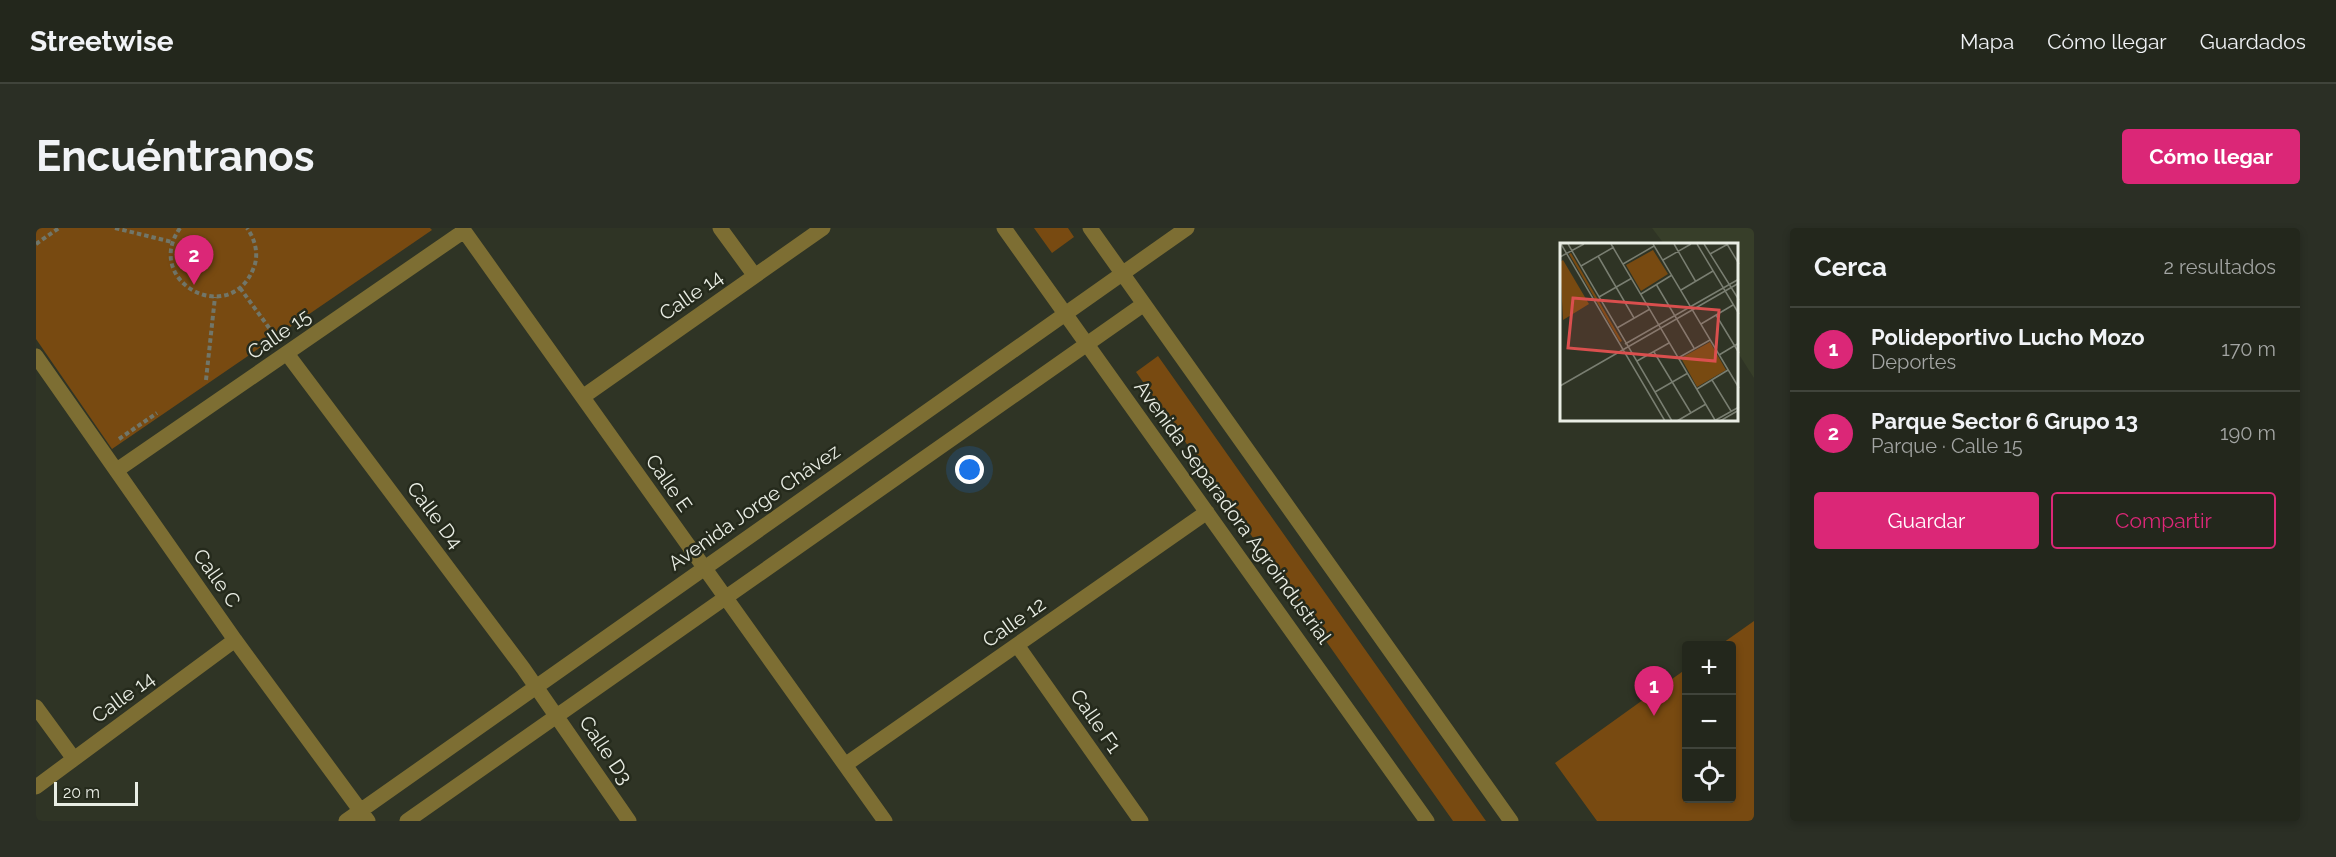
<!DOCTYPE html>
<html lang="es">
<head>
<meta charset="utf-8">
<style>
	:root { --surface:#23271c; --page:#2b2f25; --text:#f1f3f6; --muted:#a3a5a3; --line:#40443b; --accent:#db2777 }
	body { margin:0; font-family:Raleway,sans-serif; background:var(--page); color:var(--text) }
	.controls { position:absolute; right:18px; bottom:18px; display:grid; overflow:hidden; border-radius:6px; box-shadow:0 3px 9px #0003 }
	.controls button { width:54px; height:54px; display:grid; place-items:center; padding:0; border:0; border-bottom:2px solid var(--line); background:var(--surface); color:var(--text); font:30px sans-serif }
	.scale { position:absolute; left:18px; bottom:15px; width:84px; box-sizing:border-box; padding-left:6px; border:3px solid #e9ede4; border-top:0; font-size:16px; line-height:21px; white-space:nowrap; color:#e9ede4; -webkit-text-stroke:4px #252a1c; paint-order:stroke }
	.you { position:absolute; left:934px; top:242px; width:21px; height:21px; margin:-15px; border:4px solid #fff; border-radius:50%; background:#1a73e8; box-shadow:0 0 0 9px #1a73e833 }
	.badge { display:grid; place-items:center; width:39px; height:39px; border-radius:50%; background:var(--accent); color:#fff; font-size:20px; font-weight:700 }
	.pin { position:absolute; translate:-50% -50px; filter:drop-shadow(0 2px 3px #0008) }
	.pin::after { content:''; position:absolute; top:32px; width:21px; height:18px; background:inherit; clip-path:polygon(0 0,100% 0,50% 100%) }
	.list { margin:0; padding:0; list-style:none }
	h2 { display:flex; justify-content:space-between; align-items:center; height:78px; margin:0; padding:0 24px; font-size:26px }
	h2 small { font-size:20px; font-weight:400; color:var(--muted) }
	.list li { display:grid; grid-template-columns:39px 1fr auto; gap:18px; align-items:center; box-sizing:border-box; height:84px; padding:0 24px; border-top:2px solid var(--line) }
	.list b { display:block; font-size:22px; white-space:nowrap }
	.list p { margin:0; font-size:20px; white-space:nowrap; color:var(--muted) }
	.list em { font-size:20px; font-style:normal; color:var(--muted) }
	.actions { display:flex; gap:12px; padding:18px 24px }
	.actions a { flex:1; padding:14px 0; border:2px solid var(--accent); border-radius:6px; text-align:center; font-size:21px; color:var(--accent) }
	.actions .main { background:var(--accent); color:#fff }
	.icon { flex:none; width:33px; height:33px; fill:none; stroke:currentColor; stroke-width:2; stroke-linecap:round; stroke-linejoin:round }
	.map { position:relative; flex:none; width:1718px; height:593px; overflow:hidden; border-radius:6px }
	header { display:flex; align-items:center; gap:36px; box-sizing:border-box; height:84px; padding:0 30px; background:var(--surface); border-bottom:2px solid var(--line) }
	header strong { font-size:28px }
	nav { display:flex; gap:33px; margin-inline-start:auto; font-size:21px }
	.intro { display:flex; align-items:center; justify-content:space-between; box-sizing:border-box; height:144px; padding:0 36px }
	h1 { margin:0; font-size:42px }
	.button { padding:15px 27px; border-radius:6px; background:var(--accent); color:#fff; font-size:21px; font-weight:700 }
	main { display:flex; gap:36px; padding:0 36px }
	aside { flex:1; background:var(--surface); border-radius:6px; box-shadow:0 3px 9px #0003 }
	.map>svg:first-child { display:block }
</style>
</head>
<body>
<header>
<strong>Streetwise</strong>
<nav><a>Mapa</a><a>Cómo llegar</a><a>Guardados</a></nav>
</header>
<div class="intro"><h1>Encuéntranos</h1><a class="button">Cómo llegar</a></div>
<main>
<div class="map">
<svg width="1718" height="593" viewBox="0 0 1718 593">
	<rect width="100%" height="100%" fill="#2f3425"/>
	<!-- built -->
	<path fill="#373e29" d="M1616,0H1718V150L1702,125V16H1628Z"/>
	<!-- green -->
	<path fill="#784a11" d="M0,0H394L396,2L76,221L0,111Z
		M998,0H1032L1038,9L1016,25Z
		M1122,128L1450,593H1417L1100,144Z
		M1718,393V593H1561L1519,535L1650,441V570H1696V418L1684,417Z"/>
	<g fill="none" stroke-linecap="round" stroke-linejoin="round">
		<!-- path -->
		<path stroke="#717669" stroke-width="4" stroke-dasharray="4.5 3" stroke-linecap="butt" d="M79,0L136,14
			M144,0C106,54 195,101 218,39C223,26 219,11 211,0
			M0,16L23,0
			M204,60L239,108
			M170,152L179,69
			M83,211L121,185"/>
		<!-- minor -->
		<path stroke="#7d6e33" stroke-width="15" d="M426,0L849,593
			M684,0L719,48
			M968,0L1391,593
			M1054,0L1475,593
			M252,127L487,440L593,593
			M0,128L199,412L332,593
			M548,168L787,0
			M81,242L428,3
			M981,417L1105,593
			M0,479L38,531
			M809,537L1171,284
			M0,559L199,412
			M310,593L1151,0
			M371,593L1108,76"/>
	</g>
	<g text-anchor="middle" stroke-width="5" stroke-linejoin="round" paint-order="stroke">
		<!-- street labels -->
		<g font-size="20" fill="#e9ede4" stroke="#252a1c">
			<text transform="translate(655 67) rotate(-35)" y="7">Calle 14</text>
			<text transform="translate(243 106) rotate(-35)" y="7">Calle 15</text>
			<text transform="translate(633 255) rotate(55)" y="7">Calle E</text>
			<text transform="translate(718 279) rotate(-35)" y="7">Avenida Jorge Chávez</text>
			<text transform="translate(1197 284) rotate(54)" y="7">Avenida Separadora Agroindustrial</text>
			<text transform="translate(399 287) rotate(53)" y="7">Calle D4</text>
			<text transform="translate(181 350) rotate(55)" y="7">Calle C</text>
			<text transform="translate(978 394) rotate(-35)" y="7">Calle 12</text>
			<text transform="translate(87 469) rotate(-36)" y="7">Calle 14</text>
			<text transform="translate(1060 493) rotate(55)" y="7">Calle F1</text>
			<text transform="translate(570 522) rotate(56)" y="7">Calle D3</text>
		</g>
	</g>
	<!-- overview -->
	<g transform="translate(1524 15)">
		<rect width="178" height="178" fill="#2f3425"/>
		<path d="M93,7L108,31L81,48L66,22ZM11,10L62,98L60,99L9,11ZM3,17L29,61L3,77L0,19ZM150,99L166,127L137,144L121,115Z" fill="#784a11"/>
		<path fill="none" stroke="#797e71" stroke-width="1.5" d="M1,1L105,178M8,1L112,178M51,1L155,177M93,1L179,145M114,1L136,39M137,1L179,71M144,1L179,57M167,1L179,21M150,11L168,1M38,13L74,75M0,14L24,1M103,17L131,1M63,21L94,3M21,23L54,4M96,41L134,105M121,47L153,28M81,51L112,32M39,54L72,35M156,72L179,110M141,81L173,62M57,85L90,66M65,101L179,36M94,109L131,170M159,112L179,100M118,115L150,97M77,118L109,100M152,137L171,168M0,143L179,40M137,146L168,127M95,149L128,130M117,178L146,161M154,178L179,164M160,178L179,167"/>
		<path fill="#da4f4e" fill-opacity="0.15" stroke="#da4f4e" stroke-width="3" d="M13,55L159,67L155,118L8,105Z"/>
		<rect width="178" height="178" fill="none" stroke="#e9ede4" stroke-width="3"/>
	</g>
</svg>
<div class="controls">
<button>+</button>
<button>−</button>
<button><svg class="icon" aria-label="locate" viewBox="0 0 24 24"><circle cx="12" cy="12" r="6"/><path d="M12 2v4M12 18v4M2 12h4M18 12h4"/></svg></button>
</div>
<div class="scale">20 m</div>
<div class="you"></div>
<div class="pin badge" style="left:1618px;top:488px">1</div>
<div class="pin badge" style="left:158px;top:57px">2</div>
</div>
<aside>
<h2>Cerca<small>2 resultados</small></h2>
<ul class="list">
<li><span class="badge">1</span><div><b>Polideportivo Lucho Mozo</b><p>Deportes</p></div><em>170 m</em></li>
<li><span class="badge">2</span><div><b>Parque Sector 6 Grupo 13</b><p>Parque · Calle 15</p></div><em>190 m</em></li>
</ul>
<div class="actions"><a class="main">Guardar</a><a>Compartir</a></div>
</aside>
</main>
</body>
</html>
